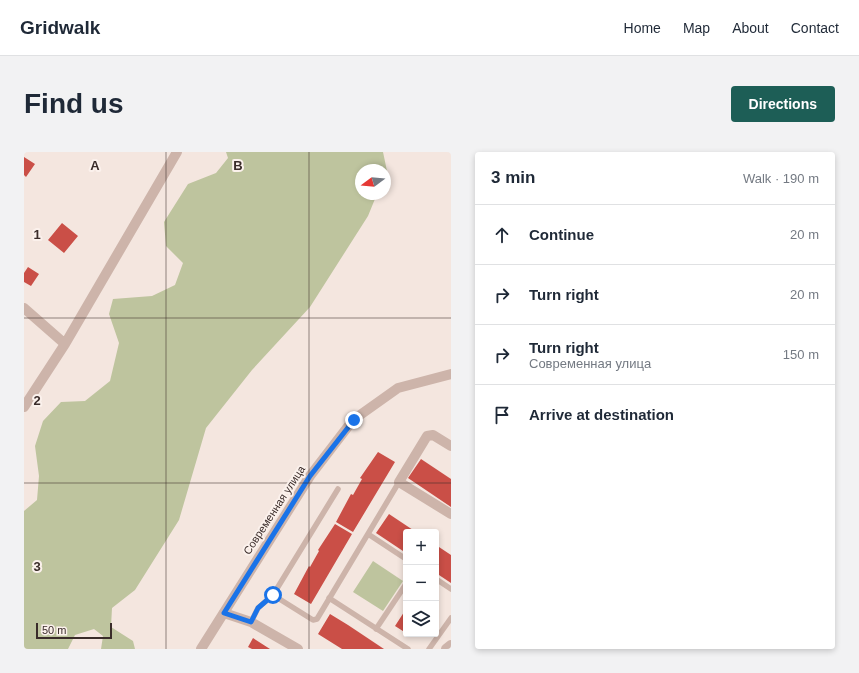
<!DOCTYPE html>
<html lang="en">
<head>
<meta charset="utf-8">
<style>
	:root { --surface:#fff; --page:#f2f2f3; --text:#1f2937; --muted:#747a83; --line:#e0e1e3; --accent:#1d5e56 }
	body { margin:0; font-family:Helvetica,sans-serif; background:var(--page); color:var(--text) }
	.controls { position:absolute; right:12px; bottom:12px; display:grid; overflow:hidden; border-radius:4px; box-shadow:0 2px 6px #0003 }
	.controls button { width:36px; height:36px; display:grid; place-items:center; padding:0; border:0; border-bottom:1px solid var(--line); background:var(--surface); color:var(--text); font:20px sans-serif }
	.compass { position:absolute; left:331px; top:12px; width:36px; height:36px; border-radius:50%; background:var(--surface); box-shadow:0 2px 6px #0003; rotate:254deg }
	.scale { position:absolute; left:12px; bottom:10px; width:76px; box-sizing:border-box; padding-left:4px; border:2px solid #3a2c2a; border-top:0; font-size:11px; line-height:14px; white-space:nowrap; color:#3a2c2a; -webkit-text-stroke:3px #fbf1ec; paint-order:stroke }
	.stop { position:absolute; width:12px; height:12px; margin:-9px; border:3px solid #1a73e8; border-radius:50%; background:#fff }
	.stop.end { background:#1a73e8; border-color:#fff; box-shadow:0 1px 4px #0008 }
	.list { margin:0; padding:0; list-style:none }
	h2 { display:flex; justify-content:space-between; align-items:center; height:52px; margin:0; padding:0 16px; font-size:17px }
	h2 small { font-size:13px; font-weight:400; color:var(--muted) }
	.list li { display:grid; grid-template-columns:26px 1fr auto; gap:12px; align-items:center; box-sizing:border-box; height:60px; padding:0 16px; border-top:1px solid var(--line) }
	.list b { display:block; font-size:15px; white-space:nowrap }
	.list p { margin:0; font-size:13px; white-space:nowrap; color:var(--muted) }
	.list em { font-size:13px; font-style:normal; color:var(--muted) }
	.icon { flex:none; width:22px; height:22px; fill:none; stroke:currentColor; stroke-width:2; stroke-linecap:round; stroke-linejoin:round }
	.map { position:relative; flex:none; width:427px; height:497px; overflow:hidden; border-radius:4px }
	header { display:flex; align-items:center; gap:24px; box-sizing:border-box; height:56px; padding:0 20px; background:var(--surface); border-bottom:1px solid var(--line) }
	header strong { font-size:19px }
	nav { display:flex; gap:22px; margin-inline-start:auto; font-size:14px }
	.intro { display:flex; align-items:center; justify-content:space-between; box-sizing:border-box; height:96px; padding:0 24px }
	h1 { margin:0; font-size:28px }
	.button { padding:10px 18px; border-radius:4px; background:var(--accent); color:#fff; font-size:14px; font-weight:700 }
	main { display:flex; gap:24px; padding:0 24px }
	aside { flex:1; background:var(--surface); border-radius:4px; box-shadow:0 2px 6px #0003 }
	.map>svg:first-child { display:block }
</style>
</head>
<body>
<header>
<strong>Gridwalk</strong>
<nav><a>Home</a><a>Map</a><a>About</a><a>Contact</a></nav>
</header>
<div class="intro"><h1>Find us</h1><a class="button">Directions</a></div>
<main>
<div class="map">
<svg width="427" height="497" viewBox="0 0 427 497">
	<rect width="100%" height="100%" fill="#f4e6df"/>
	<!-- green -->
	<path fill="#bec49e" d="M202,0H359L363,19L361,23V18H337V42H353L344,64L286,155L228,218L182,276L155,368L111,438L88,456L87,475L109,489L111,497H77L79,484L70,477L51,483L44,497H0V359L13,348L15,324L11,294L19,269L37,250L61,249L86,229L95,191L85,162L89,147L128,144L151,133L159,111L142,94L140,70L164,32L192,21L204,6Z
		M349,409L379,429L359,459L329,440Z"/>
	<!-- building -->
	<path fill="#ca4f47" d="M0,5L11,12L2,25L0,23Z
		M38,71L54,84L40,101L24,88Z
		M4,115L15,122L7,134L0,130V121Z
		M354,300L371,310L329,380L312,370L327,342L329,343L338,327L336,326Z
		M397,307L427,327V355L384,326Z
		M365,362L392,380H382V401L352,381Z
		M311,372L328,382L287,452L270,442L285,414L286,415L295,399L294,398Z
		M412,393L427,403V431L412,421Z
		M382,457V481L371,474Z
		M306,462L324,473L360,497H318L294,482Z
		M229,486L246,497H228L224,495Z"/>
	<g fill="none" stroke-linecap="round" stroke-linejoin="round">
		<!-- service -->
		<path stroke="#cdb4aa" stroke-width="5.5" d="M344,382L382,407
			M412,427L427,437
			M249,443L314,337
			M305,446L384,497
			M227,470L234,456L249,443L289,468L293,467L375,330
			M352,477L382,432
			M405,497L427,466"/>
		<!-- minor -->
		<path stroke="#cdb4aa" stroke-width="10" d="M0,156L41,192
			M0,255L41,192L153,0
			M427,294L409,283L403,284L375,330L427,362
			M200,461L227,470L274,497
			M422,497L427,493"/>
		<!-- tertiary -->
		<path stroke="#cdb4aa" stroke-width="10" d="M177,497L286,324L329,268L374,236L427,222"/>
	</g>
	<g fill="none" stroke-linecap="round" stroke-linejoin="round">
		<!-- route -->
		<path stroke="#1a73e8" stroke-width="5" d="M249,443L234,456L227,470L200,461L286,324L330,268"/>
	</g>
	<!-- grid -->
	<path fill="none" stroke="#3a2c2a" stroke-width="1" stroke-opacity="0.55" d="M142,0V497M285,0V497M0,166H427M0,331H427"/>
	<g text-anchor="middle" stroke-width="4" stroke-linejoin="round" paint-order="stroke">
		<!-- street labels -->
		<g font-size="11" fill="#3a2c2a" stroke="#fbf1ec">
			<text transform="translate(250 358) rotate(-57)" y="4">Современная улица</text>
		</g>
	</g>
	<g font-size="13" text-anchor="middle" font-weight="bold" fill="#3a2c2a" stroke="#fbf1ec" stroke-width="4" stroke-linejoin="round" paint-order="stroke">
		<text x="71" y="18">A</text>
		<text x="214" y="18">B</text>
		<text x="13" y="87">1</text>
		<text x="13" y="253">2</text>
		<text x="13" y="419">3</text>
	</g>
</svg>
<div class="controls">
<button>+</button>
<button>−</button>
<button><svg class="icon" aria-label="layers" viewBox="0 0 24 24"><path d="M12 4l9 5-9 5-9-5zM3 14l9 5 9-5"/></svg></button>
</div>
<svg class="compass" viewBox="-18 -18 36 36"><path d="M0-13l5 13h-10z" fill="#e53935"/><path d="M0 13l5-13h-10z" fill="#747a83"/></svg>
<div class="scale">50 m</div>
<div class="stop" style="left:249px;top:443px"></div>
<div class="stop end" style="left:330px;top:268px"></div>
</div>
<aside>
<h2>3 min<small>Walk · 190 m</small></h2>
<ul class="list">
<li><svg class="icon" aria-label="ahead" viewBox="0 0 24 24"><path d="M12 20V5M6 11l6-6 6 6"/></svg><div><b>Continue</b></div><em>20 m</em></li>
<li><svg class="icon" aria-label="right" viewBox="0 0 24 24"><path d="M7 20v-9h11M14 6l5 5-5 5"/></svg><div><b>Turn right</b></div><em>20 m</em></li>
<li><svg class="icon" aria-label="right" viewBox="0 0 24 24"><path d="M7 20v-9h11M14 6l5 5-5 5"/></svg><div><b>Turn right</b><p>Современная улица</p></div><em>150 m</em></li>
<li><svg class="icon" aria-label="arrive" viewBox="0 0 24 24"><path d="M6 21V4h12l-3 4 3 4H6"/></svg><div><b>Arrive at destination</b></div></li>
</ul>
</aside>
</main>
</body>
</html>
